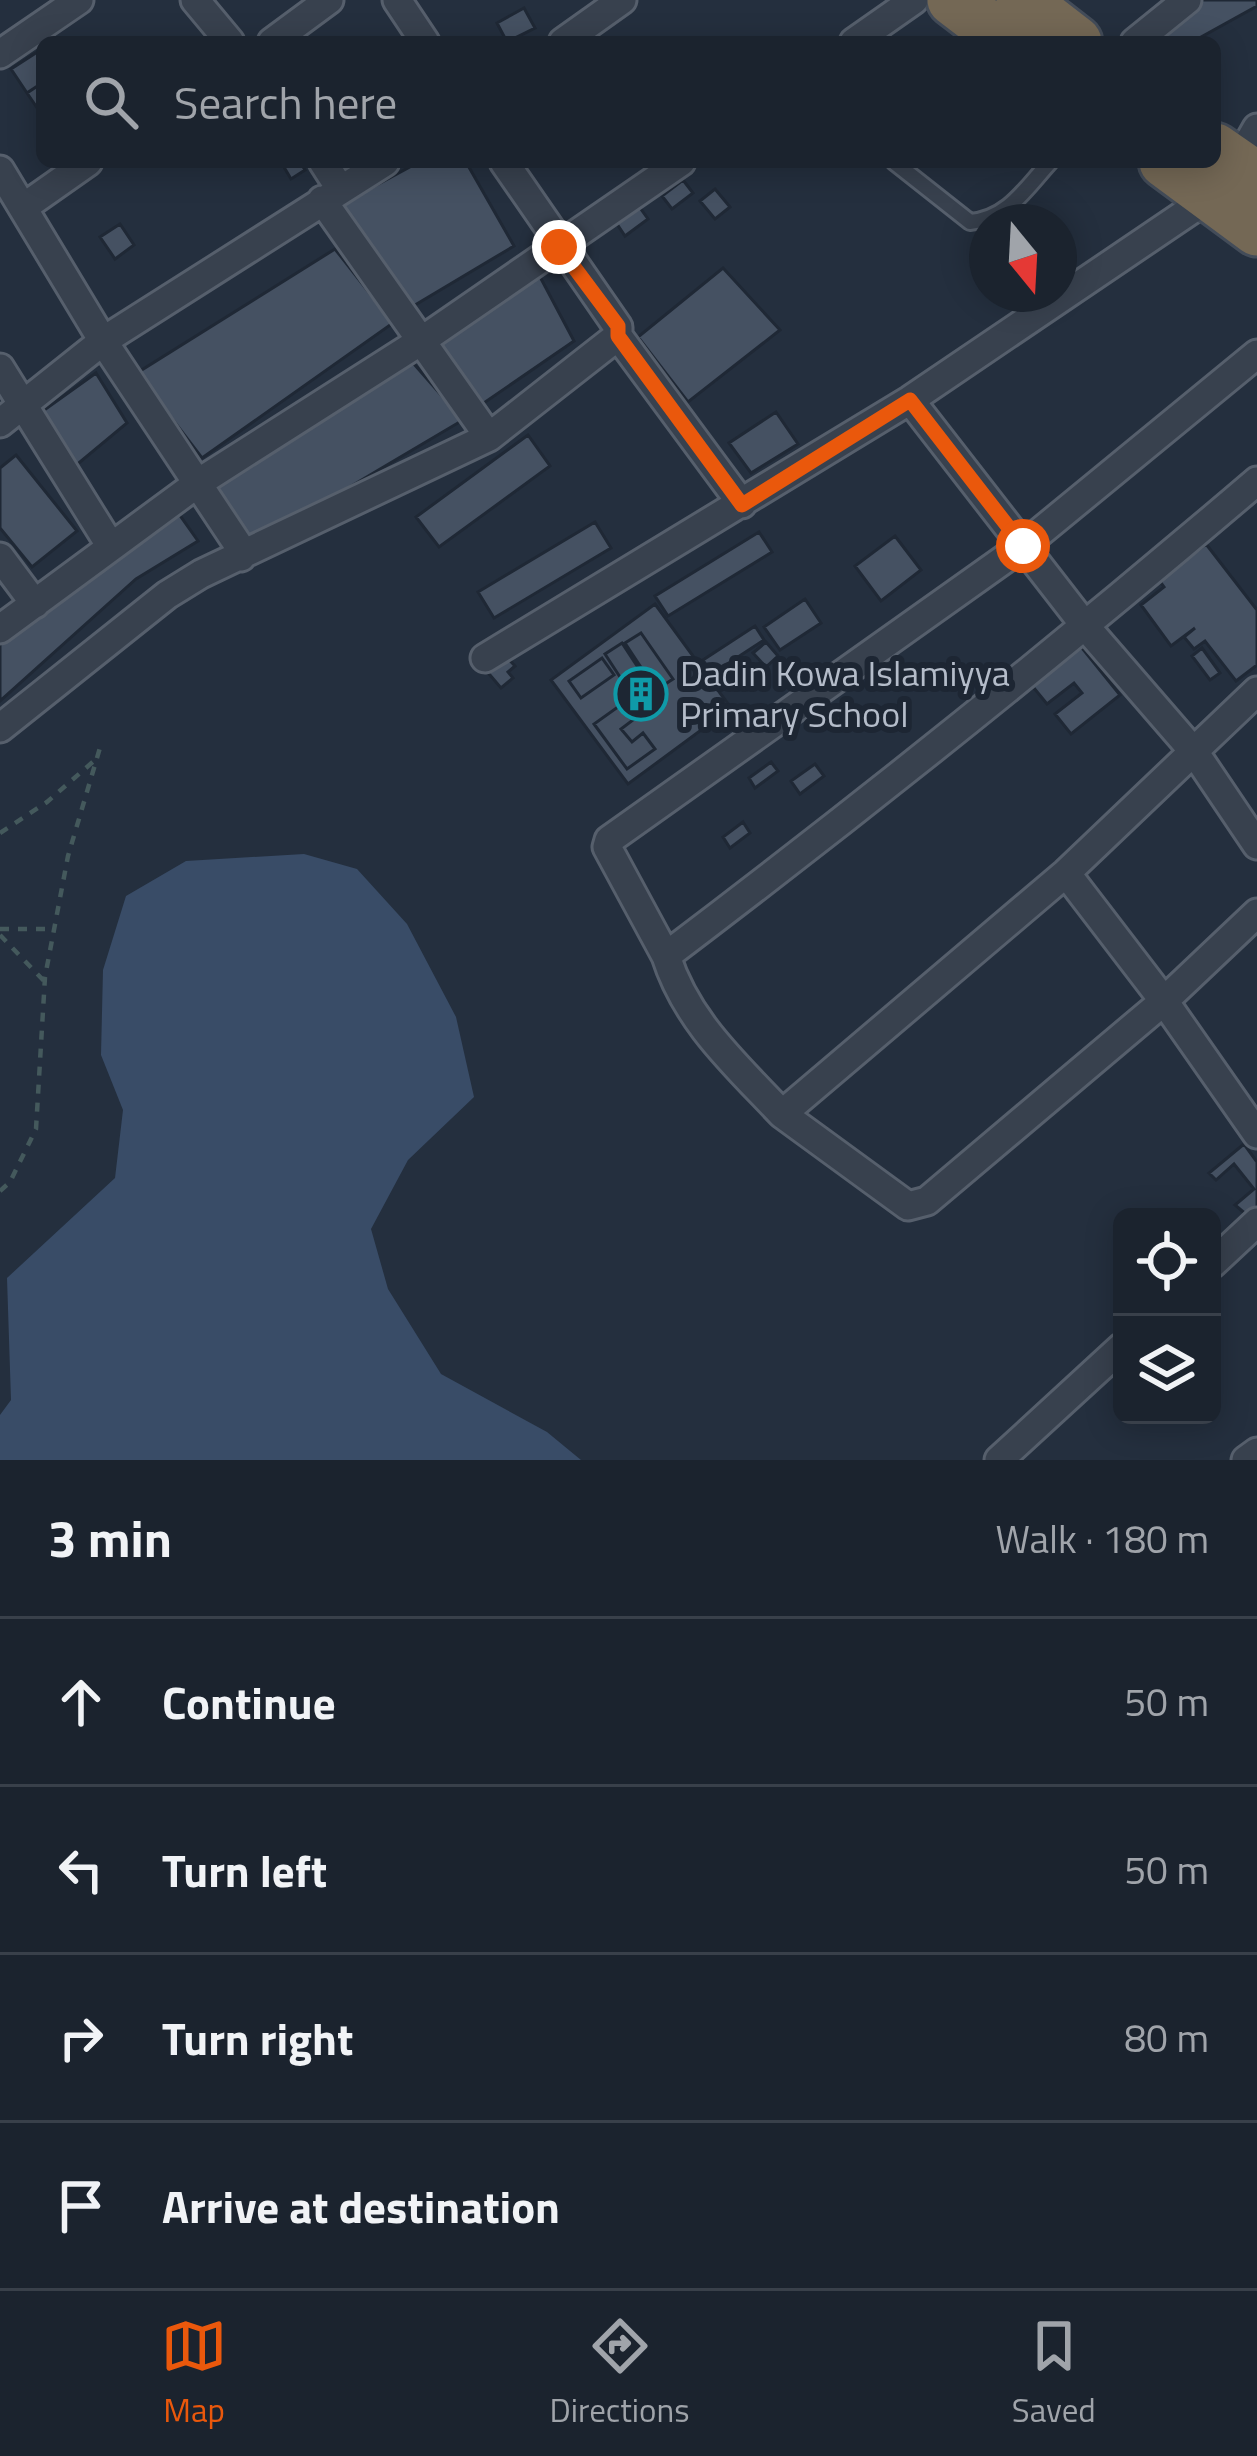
<!DOCTYPE html>
<html lang="en">
<head>
<meta charset="utf-8">
<style>
	:root { --surface:#1b232e; --page:#242b36; --text:#f1f3f6; --muted:#a0a4aa; --line:#39404a; --accent:#ea580c }
	body { margin:0; font-family:"Titillium Web",sans-serif; background:var(--page); color:var(--text) }
	.controls { position:absolute; right:36px; bottom:36px; display:grid; overflow:hidden; border-radius:18px; box-shadow:0 6px 30px #0003 }
	.controls button { width:108px; height:108px; display:grid; place-items:center; padding:0; border:0; border-bottom:3px solid var(--line); background:var(--surface); color:var(--text); font:60px sans-serif }
	.compass { position:absolute; left:969px; top:204px; width:108px; height:108px; border-radius:50%; background:var(--surface); box-shadow:0 6px 30px #0003; rotate:162deg }
	.stop { position:absolute; width:36px; height:36px; margin:-27px; border:9px solid #ea580c; border-radius:50%; background:#fff }
	.stop.end { background:#ea580c; border-color:#fff; box-shadow:0 3px 12px #0008 }
	.list { margin:0; padding:0; list-style:none }
	h2 { display:flex; justify-content:space-between; align-items:center; height:156px; margin:0; padding:0 48px; font-size:51px }
	h2 small { font-size:39px; font-weight:400; color:var(--muted) }
	.list li { display:grid; grid-template-columns:78px 1fr auto; gap:36px; align-items:center; box-sizing:border-box; height:168px; padding:0 48px; border-top:3px solid var(--line) }
	.list b { display:block; font-size:45px; white-space:nowrap }
	.list em { font-size:39px; font-style:normal; color:var(--muted) }
	.icon { flex:none; width:66px; height:66px; fill:none; stroke:currentColor; stroke-width:2; stroke-linecap:round; stroke-linejoin:round }
	.map { position:relative; flex:none; width:1257px; height:1460px; overflow:hidden }
	.search { position:absolute; background:var(--surface); box-shadow:0 6px 30px #0003; left:36px; right:36px; top:36px; height:132px; display:flex; align-items:center; gap:30px; box-sizing:border-box; padding:0 42px; border-radius:18px; color:var(--muted); font-size:45px }
	.sheet { height:828px; background:var(--surface) }
	nav { display:flex; justify-content:space-around; align-items:center; box-sizing:border-box; height:168px; border-top:3px solid var(--line); background:var(--surface); font-size:33px; color:var(--muted) }
	nav a { display:grid; justify-items:center; gap:6px }
	nav .on { color:var(--accent) }
	.map>svg:first-child { display:block }
</style>
</head>
<body>
<div class="map">
<svg width="1257" height="1460" viewBox="0 0 1257 1460">
	<rect width="100%" height="100%" fill="#242f3e"/>
	<!-- water -->
	<path fill="#394c67" d="M304,854L357,869L407,924L456,1017L474,1097L408,1160L371,1229L388,1289L441,1374L547,1432L581,1460H0V1415L11,1400L7,1278L115,1178L123,1110L101,1055L103,970L126,896L186,861Z"/>
	<!-- building -->
	<path fill="#455162" stroke="#1f2835" stroke-width="3" d="M1202,0H1257V6L1192,42H1161L1186,12Z
		M524,8L535,28L507,42L497,23Z
		M42,49V83L27,93L11,69Z
		M42,83V115L27,93Z
		M281,162H300L305,170L291,179Z
		M419,162H466L514,246L410,308L338,206Z
		M683,180L693,193L672,209L662,196Z
		M715,189L730,207L715,219L700,201Z
		M638,205L648,219L625,236L615,221Z
		M120,224L134,245L115,259L100,237Z
		M335,249L393,323L202,458L137,373Z
		M723,268L780,330L688,402L638,337Z
		M538,273L574,341L478,407L432,343Z
		M407,356L463,420L245,549L212,482Z
		M96,373L127,423L74,467L40,413Z
		M776,412L798,444L751,473L729,443Z
		M528,435L550,466L439,547L416,517Z
		M16,455L77,531L32,567L0,528V468Z
		M174,507L198,541L136,579L0,701V637Z
		M595,522L611,548L494,618L478,592Z
		M759,532L772,552L668,616L655,596Z
		M895,536L921,570L881,601L855,566Z
		M1206,544L1257,610V665L1236,681L1205,641L1194,649L1184,637L1195,628L1171,646L1141,605L1164,587L1159,580Z
		M805,599L821,623L780,650L764,627Z
		M655,604L731,708L628,784L551,680Z
		M755,626L764,640L712,674L703,660Z
		M641,633L673,679L656,690L625,643Z
		M766,642L778,656L766,667L753,653Z
		M622,643L652,689L635,700L605,654Z
		M1078,643L1120,695L1071,734L1055,714L1082,693L1074,683L1047,704L1029,682Z
		M1202,648L1220,673L1210,680L1192,656Z
		M503,653L515,666L508,672L513,678L501,688L484,668Z
		M602,658L614,675L581,698L569,681Z
		M622,704L633,720L621,729L632,742L643,733L655,749L627,769L594,724Z
		M771,762L778,771L755,788L749,778Z
		M815,764L824,776L800,794L791,781Z
		M743,822L750,833L730,848L723,837Z
		M1244,1144L1257,1162V1207L1247,1215L1235,1205L1254,1189L1234,1164L1216,1180L1209,1173Z"/>
	<g fill="none" stroke-linecap="round" stroke-linejoin="round">
		<!-- lane casing -->
		<g stroke="#565f6c" stroke-width="20">
			<path id="lane" d="M894,162L970,222C1008,219 1026,188 1050,162"/>
		</g>
		<!-- street casing -->
		<g stroke="#565f6c" stroke-width="33">
			<path id="street" d="M195,0L230,42
				M397,0L425,42
				M272,42L329,0
				M563,42L622,0
				M854,42L914,0
				M1135,42L1187,0
				M0,54L79,0
				M323,162L341,190
				M1236,165L1257,128
				M0,170L103,341L239,546L241,557
				M322,200L489,437
				M24,207L88,162
				M618,336L742,504
				M1257,354L1023,546L609,840L607,847L666,956C868,803 1065,645 1257,481
				M0,368L110,545
				M910,400L1086,627L1195,753L1257,845
				M0,423L103,341L385,162
				M0,557L35,604
				M0,629L198,483L424,339L681,162
				M485,658L910,400L1210,197
				M0,728L167,595L201,574L489,437L618,336V327L504,162
				M1066,873L1164,1001L1257,1134
				M666,956C687,1022 736,1065 782,1114L1066,873L1257,691
				M782,1114L908,1206L927,1201L1164,1001L1257,913
				M1212,1264L1257,1222
				M999,1460L1122,1347
				M1246,1460L1257,1452"/>
		</g>
		<!-- highway casing -->
		<g stroke="#434c59" stroke-width="57">
			<path id="highway" d="M953,0L1008,42
				M1022,0L1076,42
				M1215,149L1257,178
				M1165,162L1257,230"/>
		</g>
		<!-- path -->
		<path stroke="#44595c" stroke-width="4.5" stroke-dasharray="9 9" stroke-linecap="butt" d="M0,833L47,802L95,760
			M0,929H54
			M0,935L44,981
			M0,1191L10,1182L36,1129L45,977L68,856L102,741"/>
		<!-- lane -->
		<use href="#lane" stroke="#38414e" stroke-width="14"/>
		<!-- street -->
		<use href="#street" stroke="#38414e" stroke-width="27"/>
		<!-- highway -->
		<use href="#highway" stroke="#746855" stroke-width="51"/>
	</g>
	<g fill="none" stroke-linecap="round" stroke-linejoin="round">
		<!-- route -->
		<path stroke="#ea580c" stroke-width="15" d="M559,247L618,326V336L742,505L910,400L1023,546"/>
	</g>
	<!-- icons -->
	<defs>
		<g id="building-ring" transform="scale(2.7)"><circle r="9.5" fill="#1d2633" stroke="#0f9aa8" stroke-width="1.5"/><path d="M-4-6H4V6H1V3H-1V6H-4ZM-2.5-4.3h1.7v1.8h-1.7ZM.8-4.3h1.7v1.8H.8ZM-2.5-1h1.7V.8h-1.7ZM.8-1h1.7V.8H.8Z" fill="#0f9aa8"/></g>
	</defs>
	<g fill-rule="evenodd">
		<use href="#building-ring" x="641" y="694"/>
	</g>
	<g text-anchor="middle" stroke-width="12" stroke-linejoin="round" paint-order="stroke">
		<!-- poi labels -->
		<g font-size="36" fill="#b4bcc9" stroke="#1d2633" text-anchor="start">
			<text x="680" y="686">Dadin Kowa Islamiyya<tspan x="680" dy="41">Primary School</tspan></text>
		</g>
	</g>
</svg>
<div class="controls">
<button><svg class="icon" aria-label="locate" viewBox="0 0 24 24"><circle cx="12" cy="12" r="6"/><path d="M12 2v4M12 18v4M2 12h4M18 12h4"/></svg></button>
<button><svg class="icon" aria-label="layers" viewBox="0 0 24 24"><path d="M12 4l9 5-9 5-9-5zM3 14l9 5 9-5"/></svg></button>
</div>
<svg class="compass" viewBox="-18 -18 36 36"><path d="M0-13l5 13h-10z" fill="#e53935"/><path d="M0 13l5-13h-10z" fill="#a0a4aa"/></svg>
<div class="stop" style="left:1023px;top:546px"></div>
<div class="stop end" style="left:559px;top:247px"></div>
<div class="search"><svg class="icon" aria-label="search" viewBox="0 0 24 24"><circle cx="10" cy="10" r="6"/><path d="M15 15l6 6"/></svg>Search here</div>
</div>
<section class="sheet">
<h2>3 min<small>Walk · 180 m</small></h2>
<ul class="list">
<li><svg class="icon" aria-label="ahead" viewBox="0 0 24 24"><path d="M12 20V5M6 11l6-6 6 6"/></svg><div><b>Continue</b></div><em>50 m</em></li>
<li><svg class="icon" aria-label="left" viewBox="0 0 24 24"><path d="M17 20v-9H6M10 6l-5 5 5 5"/></svg><div><b>Turn left</b></div><em>50 m</em></li>
<li><svg class="icon" aria-label="right" viewBox="0 0 24 24"><path d="M7 20v-9h11M14 6l5 5-5 5"/></svg><div><b>Turn right</b></div><em>80 m</em></li>
<li><svg class="icon" aria-label="arrive" viewBox="0 0 24 24"><path d="M6 21V4h12l-3 4 3 4H6"/></svg><div><b>Arrive at destination</b></div></li>
</ul>
</section>
<nav>
<a class="on"><svg class="icon" aria-label="map" viewBox="0 0 24 24"><path d="M3 6l6-2 6 2 6-2v14l-6 2-6-2-6 2zM9 4v14M15 6v14"/></svg>Map</a>
<a><svg class="icon" aria-label="directions" viewBox="0 0 24 24"><path d="M12 3l9 9-9 9-9-9zM9 14v-3h6M13 9l2 2-2 2"/></svg>Directions</a>
<a><svg class="icon" aria-label="saved" viewBox="0 0 24 24"><path d="M7 4h10v16l-5-4-5 4z"/></svg>Saved</a>
</nav>
</body>
</html>
